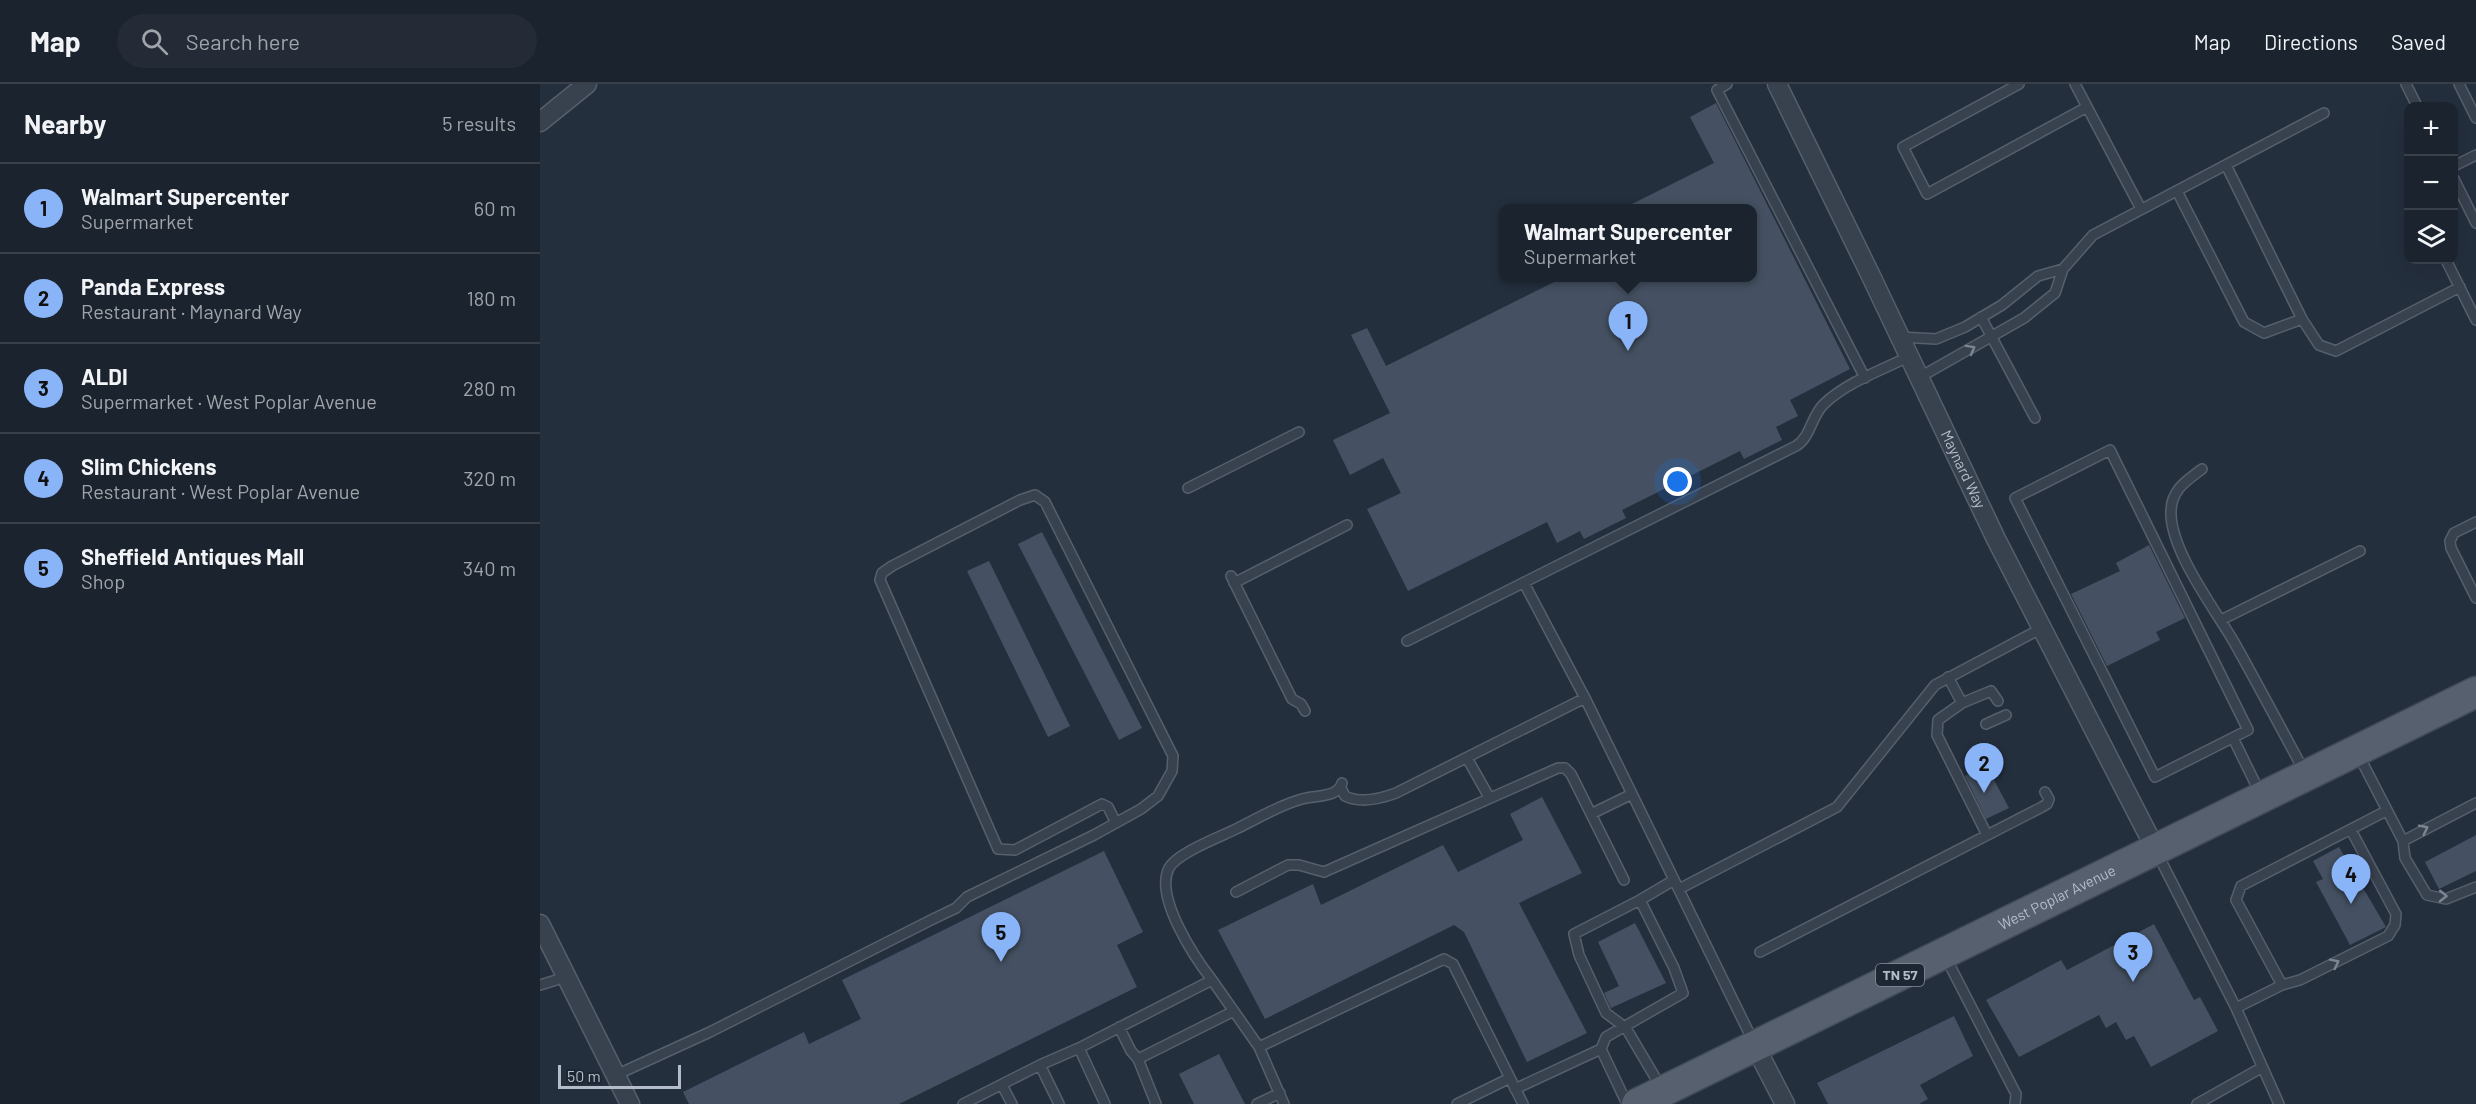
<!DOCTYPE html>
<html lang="en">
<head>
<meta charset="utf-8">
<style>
	:root { --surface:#1b232e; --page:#242b36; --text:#f1f3f6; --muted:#a0a4aa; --line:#39404a; --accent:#8ab4f8 }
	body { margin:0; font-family:Barlow,sans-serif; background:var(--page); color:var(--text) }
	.controls { position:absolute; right:18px; top:18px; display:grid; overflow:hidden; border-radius:12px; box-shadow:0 6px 24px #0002 }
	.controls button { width:54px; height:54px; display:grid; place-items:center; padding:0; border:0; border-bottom:2px solid var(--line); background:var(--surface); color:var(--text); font:30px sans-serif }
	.scale { position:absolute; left:18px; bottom:15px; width:123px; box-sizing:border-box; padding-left:6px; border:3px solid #b4bcc9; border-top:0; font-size:16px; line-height:21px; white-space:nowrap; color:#b4bcc9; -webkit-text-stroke:4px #1d2633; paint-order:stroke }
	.you { position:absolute; left:1138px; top:398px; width:21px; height:21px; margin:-15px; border:4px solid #fff; border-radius:50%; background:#1a73e8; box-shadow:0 0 0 9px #1a73e833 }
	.badge { display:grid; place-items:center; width:39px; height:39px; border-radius:50%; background:var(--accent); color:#111; font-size:20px; font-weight:700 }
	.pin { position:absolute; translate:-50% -50px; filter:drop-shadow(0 2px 3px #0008) }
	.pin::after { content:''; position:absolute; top:32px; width:21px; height:18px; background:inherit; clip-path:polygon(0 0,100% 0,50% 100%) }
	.popup { position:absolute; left:959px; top:120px; width:258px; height:78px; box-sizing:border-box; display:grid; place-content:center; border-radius:12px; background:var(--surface); filter:drop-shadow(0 2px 4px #0005); font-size:20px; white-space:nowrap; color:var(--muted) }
	.popup b { font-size:22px; color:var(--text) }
	.popup::after { content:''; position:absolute; left:50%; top:100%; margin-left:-12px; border:12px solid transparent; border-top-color:var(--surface) }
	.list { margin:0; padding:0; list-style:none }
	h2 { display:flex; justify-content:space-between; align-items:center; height:78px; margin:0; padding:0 24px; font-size:26px }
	h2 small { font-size:20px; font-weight:400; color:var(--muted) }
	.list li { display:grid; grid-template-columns:39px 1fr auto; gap:18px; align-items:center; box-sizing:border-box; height:90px; padding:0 24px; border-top:2px solid var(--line) }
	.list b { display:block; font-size:22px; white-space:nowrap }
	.list p { margin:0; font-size:20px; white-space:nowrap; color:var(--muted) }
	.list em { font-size:20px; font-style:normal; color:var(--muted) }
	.icon { flex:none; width:33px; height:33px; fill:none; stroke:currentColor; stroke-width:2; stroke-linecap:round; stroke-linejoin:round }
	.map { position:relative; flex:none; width:1936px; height:1020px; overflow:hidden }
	header { display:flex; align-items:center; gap:36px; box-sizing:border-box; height:84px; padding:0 30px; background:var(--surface); border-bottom:2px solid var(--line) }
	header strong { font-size:28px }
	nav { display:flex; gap:33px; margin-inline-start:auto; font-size:21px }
	.search { width:420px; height:54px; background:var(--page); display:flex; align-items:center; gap:15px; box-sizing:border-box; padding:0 21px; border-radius:33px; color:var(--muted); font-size:22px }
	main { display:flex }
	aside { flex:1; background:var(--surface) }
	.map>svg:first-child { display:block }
</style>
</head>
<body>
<header>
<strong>Map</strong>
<div class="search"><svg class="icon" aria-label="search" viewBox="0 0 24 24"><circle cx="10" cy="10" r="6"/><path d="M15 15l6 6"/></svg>Search here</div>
<nav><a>Map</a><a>Directions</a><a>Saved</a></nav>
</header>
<main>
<aside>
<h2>Nearby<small>5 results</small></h2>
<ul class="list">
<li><span class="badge">1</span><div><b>Walmart Supercenter</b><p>Supermarket</p></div><em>60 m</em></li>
<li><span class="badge">2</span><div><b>Panda Express</b><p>Restaurant · Maynard Way</p></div><em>180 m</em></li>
<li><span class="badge">3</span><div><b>ALDI</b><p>Supermarket · West Poplar Avenue</p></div><em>280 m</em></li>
<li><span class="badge">4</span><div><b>Slim Chickens</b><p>Restaurant · West Poplar Avenue</p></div><em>320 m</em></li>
<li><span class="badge">5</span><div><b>Sheffield Antiques Mall</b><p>Shop</p></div><em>340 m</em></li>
</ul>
</aside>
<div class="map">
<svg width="1936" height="1020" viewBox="0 0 1936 1020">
	<rect width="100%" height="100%" fill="#242f3e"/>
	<!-- building -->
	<path fill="#455162" d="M1176,19L1310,285L1250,316L1258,332L1236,343L1242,356L1204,375L1200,367L1082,426L1086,434L1044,455L1040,447L1017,459L1007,438L868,507L827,425L861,409L843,374L810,391L793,356L850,329L811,251L827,244L846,282L1022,194H1212V124H1084L1174,79L1150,33Z
		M502,448L602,644L579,656L478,460Z
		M1609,461L1645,534L1616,548L1620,556L1567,582L1531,510L1580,487L1576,479Z
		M449,477L530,642L508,653L427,487Z
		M1446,681L1469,724L1446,735L1425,692Z
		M1002,713L1042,789L979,819L1047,949L987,978L924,848L914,841L725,935L678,846L773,800L781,821L903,761L918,788L983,756L970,730Z
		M1936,751V787L1899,805L1885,778Z
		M1799,763L1846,843L1810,861L1776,798L1783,795L1773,777Z
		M564,767L603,848L577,861L597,903L359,1020H149L143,1008L264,948L269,960L321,935L302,896Z
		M1095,839L1126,899L1071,924L1064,909L1079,902L1058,858Z
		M1614,840L1654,916L1660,913L1678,947L1611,983L1594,952L1586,956L1576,938L1566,944L1559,931L1479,973L1446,916L1521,876L1527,886Z
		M1414,932L1433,972L1380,1001L1388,1015L1379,1020H1288L1277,999Z
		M679,970L705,1020H654L639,990Z"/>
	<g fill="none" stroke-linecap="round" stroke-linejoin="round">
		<!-- service casing -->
		<g stroke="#565f6c" stroke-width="12">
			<path id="service" d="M1187,0L1177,6L1325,294
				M1479,0L1363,63L1387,110L1547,23
				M1535,0L1601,125
				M1866,0L1877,22
				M1919,0L1936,34
				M1686,81L1762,235
				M1914,82L1936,71
				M1914,95L1936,139
				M1637,107L1704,238L1724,249L1762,235L1779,261L1796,267L1920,203
				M1906,176L1936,236
				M1441,233L1495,334
				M1360,253L1396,255L1425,243L1462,221L1498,192L1523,185
				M1380,293L1484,234L1515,209L1523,185L1553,151L1784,29
				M1570,366L1708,646L1615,693L1475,414Z
				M1662,385C1646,397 1631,406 1631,428C1630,466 1674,524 1694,558C1718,601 1741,644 1764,687
				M648,404L759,348
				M1936,438L1914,449L1910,457L1911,464L1936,514
				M691,492L752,615L761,620L765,627
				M694,499L807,441
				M984,499L1045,614L1213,957
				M1681,536L1820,467
				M867,557L1256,362C1271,353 1271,332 1284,320C1307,298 1342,286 1370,272
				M1408,593L1422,619L1398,636L1397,651L1447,751
				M1422,619L1451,607L1458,617
				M1446,640L1466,631
				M1693,654L1720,709
				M1818,670L1863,757L1936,719
				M927,674L949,713
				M801,704L805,712C821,720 840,715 856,709L1045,614
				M1051,730L1084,796
				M1863,757L1865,774L1887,811L1906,815L1936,803
				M1617,769L1696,924L1739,1020
				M1139,805L1297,723L1395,601L1502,544
				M696,808L748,781H759L784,788L1018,684H1025L1031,690L1051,730L1092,710
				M1100,816L1034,850L1039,871L1066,929L1086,944L1122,1005
				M1220,868L1502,723L1507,720L1509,715L1505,708
				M1405,872L1476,1010L1475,1020
				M672,896C655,874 614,813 629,784C637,769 680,753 696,745C717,735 739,721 762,715C775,711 798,714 802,699
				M0,901L26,893
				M1742,901L1696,816L1701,802L1846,727
				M1696,924L1742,901L1760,896L1848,852L1855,841L1856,830L1811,746
				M579,943L591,967L598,975L694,927
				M719,963L904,875L913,880L983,1020
				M539,964L672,896L719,963L744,1020
				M1061,965L1087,1020
				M598,975L616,1020
				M500,981L539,964L565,1020
				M76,991L170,948L391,836L416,824L427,813L554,751L601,725L618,712L632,687L633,672L505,418L495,411L480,416L352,482L342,489L340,496L458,765L475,766L562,720L568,723L576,739
				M462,1001L472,1020
				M975,1005L1061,965L1066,953L1143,909L1134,884L1100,816L1134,796
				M423,1020L500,981L519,1020
				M717,1020L740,1009
				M917,1020L970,994
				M1657,1020L1721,984"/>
		</g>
		<!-- minor casing -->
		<g stroke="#565f6c" stroke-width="21">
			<g id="minor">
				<path id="s1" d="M1237,0L1330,190L1456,455L1616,766"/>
				<path d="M0,38L47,0"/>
				<path d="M0,840L90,1020"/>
				<path d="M1215,962L1245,1020"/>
			</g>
		</g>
		<!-- primary casing -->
		<g stroke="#414a57" stroke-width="33">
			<g id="primary">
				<path id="s2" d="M1097,1020L1936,608"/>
			</g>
		</g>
		<!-- service -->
		<use href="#service" stroke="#38414e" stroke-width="9"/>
		<!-- minor -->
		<use href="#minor" stroke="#38414e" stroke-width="18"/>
		<!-- primary -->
		<use href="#primary" stroke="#56606e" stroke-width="30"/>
	</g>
	<!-- one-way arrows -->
	<defs><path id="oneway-chevron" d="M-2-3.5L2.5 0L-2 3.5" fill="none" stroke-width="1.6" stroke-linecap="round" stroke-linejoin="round" transform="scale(1.5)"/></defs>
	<g stroke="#7c8592">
		<use href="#oneway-chevron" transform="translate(1431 265) rotate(-29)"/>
		<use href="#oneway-chevron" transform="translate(1884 745) rotate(-27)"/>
		<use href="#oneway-chevron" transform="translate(1903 812) rotate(1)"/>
		<use href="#oneway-chevron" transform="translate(1795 879) rotate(-27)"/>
	</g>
	<g text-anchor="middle" stroke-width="6" stroke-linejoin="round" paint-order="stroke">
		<!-- shield labels -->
		<rect fill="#1d2633" stroke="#878f9c" stroke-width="1.5" x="1336" y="880" width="48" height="22" rx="4.5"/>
		<g font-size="14" font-weight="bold" fill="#b4bcc9">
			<text x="1360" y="896">TN 57</text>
		</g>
		<!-- street labels -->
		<g font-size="15" fill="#b4bcc9" stroke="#1d2633">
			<text dy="5" stroke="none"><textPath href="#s1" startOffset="428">Maynard Way</textPath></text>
			<text dy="5" stroke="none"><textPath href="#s2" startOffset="468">West Poplar Avenue</textPath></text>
		</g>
	</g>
</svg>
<div class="controls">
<button>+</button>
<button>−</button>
<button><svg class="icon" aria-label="layers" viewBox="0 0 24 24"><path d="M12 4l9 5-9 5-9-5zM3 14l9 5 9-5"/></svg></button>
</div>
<div class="scale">50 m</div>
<div class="you"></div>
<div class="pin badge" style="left:1088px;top:267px">1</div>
<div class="popup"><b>Walmart Supercenter</b>Supermarket</div>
<div class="pin badge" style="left:1444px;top:709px">2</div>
<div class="pin badge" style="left:1593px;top:898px">3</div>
<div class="pin badge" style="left:1811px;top:820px">4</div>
<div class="pin badge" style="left:461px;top:878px">5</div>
</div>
</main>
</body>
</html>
